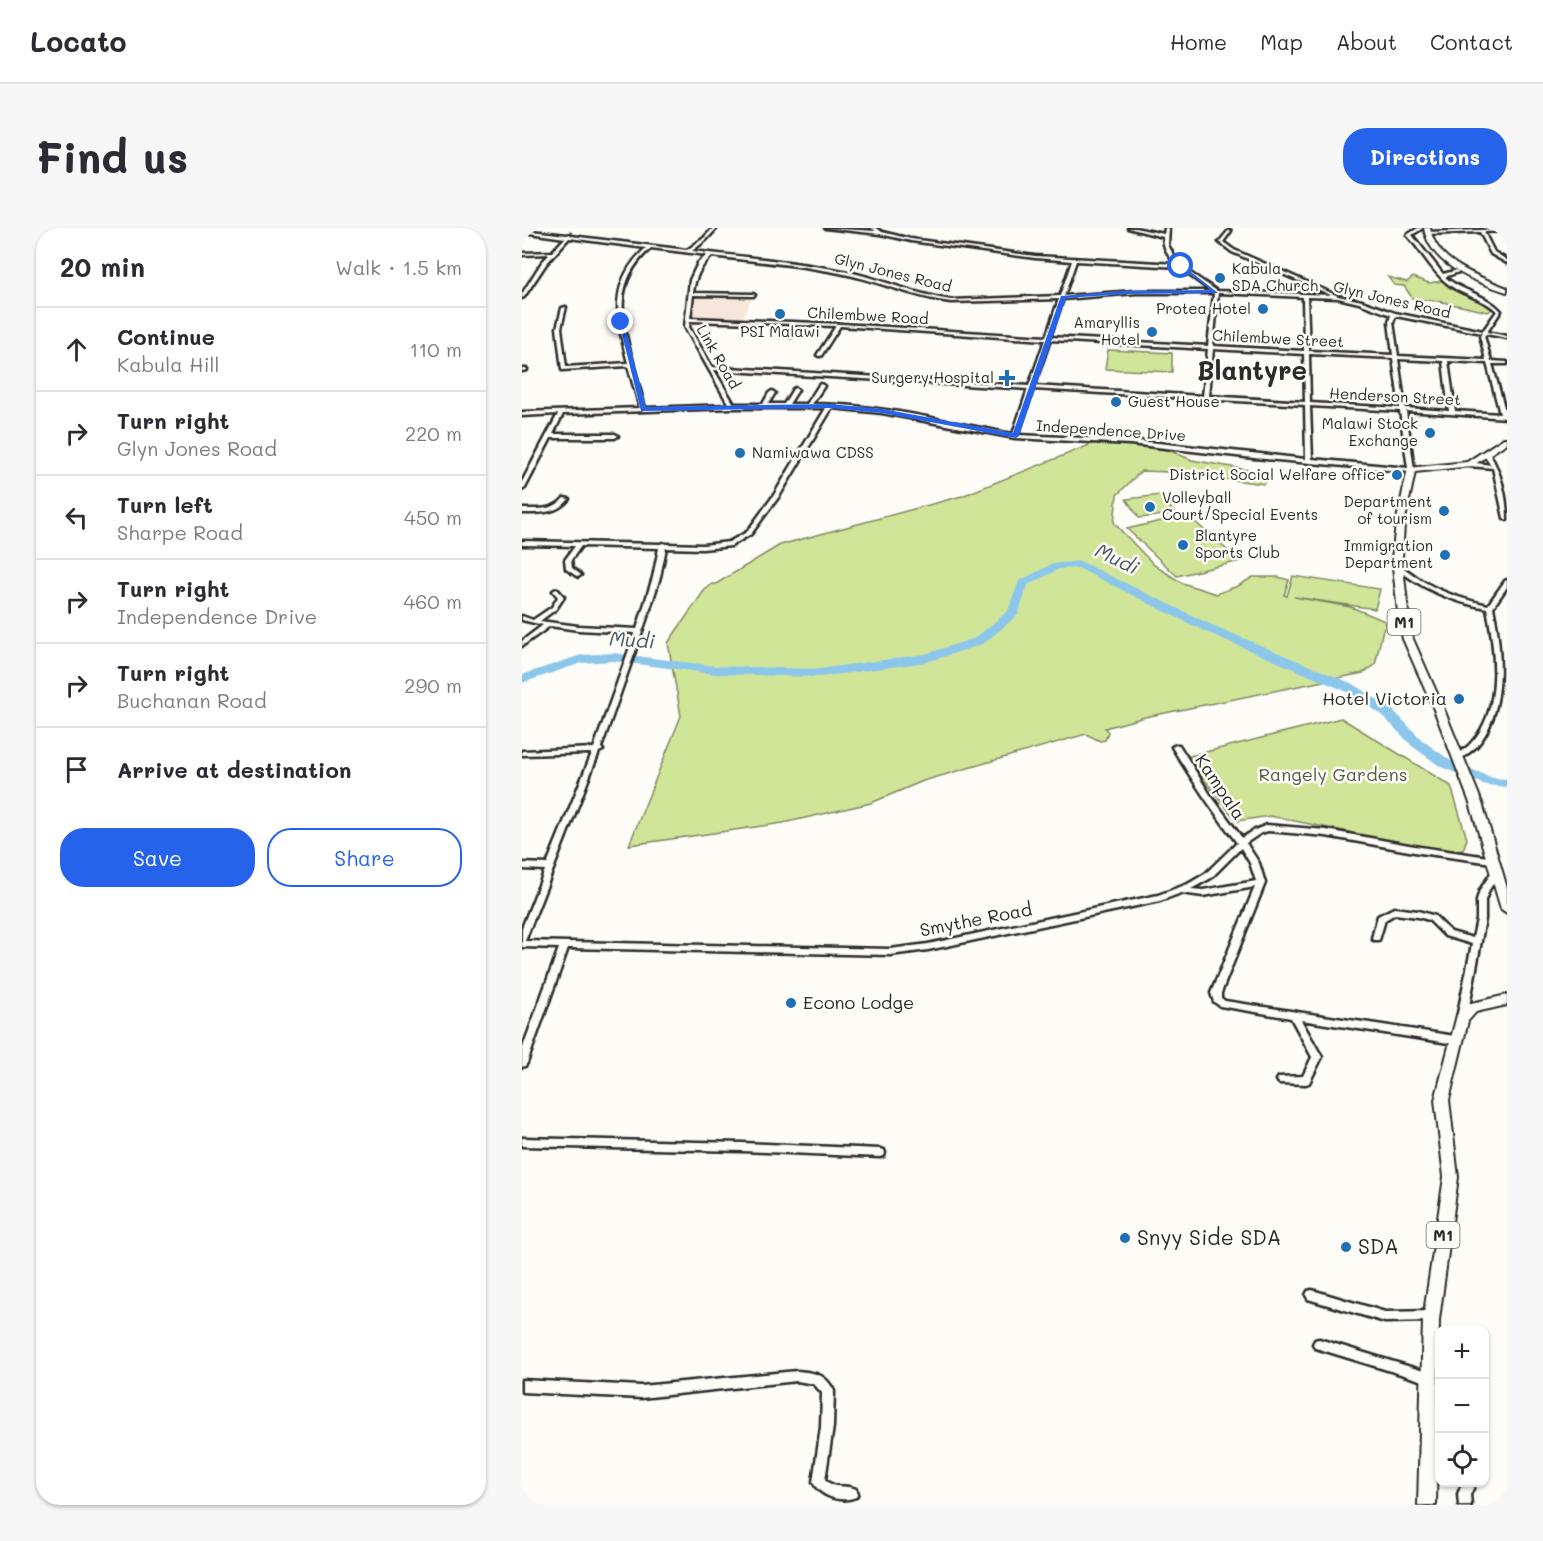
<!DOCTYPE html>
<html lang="en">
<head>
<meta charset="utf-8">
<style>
	:root { --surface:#fff; --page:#f7f7f7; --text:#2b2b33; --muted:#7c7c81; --line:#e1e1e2; --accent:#2563eb }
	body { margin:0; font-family:Mali,sans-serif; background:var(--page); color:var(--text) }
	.controls { position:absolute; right:18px; bottom:18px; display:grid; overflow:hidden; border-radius:12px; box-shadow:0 2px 4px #0004 }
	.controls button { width:54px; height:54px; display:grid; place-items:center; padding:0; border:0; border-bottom:2px solid var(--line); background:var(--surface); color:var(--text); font:30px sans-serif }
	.stop { position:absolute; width:18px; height:18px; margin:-14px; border:4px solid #2563eb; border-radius:50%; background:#fff }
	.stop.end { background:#2563eb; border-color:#fff; box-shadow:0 2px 6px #0008 }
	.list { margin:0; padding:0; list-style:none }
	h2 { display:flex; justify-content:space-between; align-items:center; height:78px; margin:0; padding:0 24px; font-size:26px }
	h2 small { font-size:20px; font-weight:400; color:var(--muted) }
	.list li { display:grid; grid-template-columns:39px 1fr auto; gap:18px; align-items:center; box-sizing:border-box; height:84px; padding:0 24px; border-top:2px solid var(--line) }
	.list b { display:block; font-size:22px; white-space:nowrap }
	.list p { margin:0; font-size:20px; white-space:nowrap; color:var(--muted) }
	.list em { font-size:20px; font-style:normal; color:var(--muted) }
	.actions { display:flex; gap:12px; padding:18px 24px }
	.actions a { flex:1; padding:14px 0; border:2px solid var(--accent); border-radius:24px; text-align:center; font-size:21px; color:var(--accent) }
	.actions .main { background:var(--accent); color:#fff }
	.icon { flex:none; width:33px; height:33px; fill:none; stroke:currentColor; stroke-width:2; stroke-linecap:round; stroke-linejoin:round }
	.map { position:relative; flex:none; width:985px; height:1277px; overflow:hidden; border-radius:24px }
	header { display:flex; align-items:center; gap:36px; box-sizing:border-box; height:84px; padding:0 30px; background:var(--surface); border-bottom:2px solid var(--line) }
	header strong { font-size:28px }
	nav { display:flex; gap:33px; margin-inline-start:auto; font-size:21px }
	.intro { display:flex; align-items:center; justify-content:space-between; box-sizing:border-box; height:144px; padding:0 36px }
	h1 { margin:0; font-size:42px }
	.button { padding:15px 27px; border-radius:24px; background:var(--accent); color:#fff; font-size:21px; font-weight:700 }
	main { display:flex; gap:36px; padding:0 36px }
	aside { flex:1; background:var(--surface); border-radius:24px; box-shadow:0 2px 4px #0004 }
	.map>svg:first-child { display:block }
</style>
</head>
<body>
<header>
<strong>Locato</strong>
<nav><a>Home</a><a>Map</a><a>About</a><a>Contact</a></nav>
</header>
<div class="intro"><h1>Find us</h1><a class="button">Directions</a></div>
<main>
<aside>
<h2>20 min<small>Walk · 1.5 km</small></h2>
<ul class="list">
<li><svg class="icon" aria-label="ahead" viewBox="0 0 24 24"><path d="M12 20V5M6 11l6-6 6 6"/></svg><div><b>Continue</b><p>Kabula Hill</p></div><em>110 m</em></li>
<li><svg class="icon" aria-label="right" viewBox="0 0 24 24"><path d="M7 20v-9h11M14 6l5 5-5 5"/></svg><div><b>Turn right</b><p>Glyn Jones Road</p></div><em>220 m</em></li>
<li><svg class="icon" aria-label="left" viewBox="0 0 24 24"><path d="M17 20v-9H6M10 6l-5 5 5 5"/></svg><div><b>Turn left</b><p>Sharpe Road</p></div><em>450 m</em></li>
<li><svg class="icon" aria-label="right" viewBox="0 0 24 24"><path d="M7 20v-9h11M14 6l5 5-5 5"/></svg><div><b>Turn right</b><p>Independence Drive</p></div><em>460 m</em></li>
<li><svg class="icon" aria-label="right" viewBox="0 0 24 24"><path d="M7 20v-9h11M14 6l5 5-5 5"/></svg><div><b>Turn right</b><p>Buchanan Road</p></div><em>290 m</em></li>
<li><svg class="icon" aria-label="arrive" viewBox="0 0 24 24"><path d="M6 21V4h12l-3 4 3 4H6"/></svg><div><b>Arrive at destination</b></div></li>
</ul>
<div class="actions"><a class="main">Save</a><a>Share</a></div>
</aside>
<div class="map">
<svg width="985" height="1277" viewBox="0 0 985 1277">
	<rect width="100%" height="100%" fill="#fdfcf7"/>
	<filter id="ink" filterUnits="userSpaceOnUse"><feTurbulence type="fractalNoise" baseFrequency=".0167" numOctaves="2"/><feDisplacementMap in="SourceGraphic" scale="12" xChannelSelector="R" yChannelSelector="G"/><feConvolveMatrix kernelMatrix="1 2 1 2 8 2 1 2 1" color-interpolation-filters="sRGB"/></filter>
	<g filter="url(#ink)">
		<!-- built -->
		<path fill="#f6e7da" d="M174,67H203L230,68L221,91H187L186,89H168Z"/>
		<!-- green -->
		<path fill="#d1e599" stroke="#7e8862" stroke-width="1.5" d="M866,49L885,54L891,49L907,55L920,53L966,75L970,81L966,84L916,73L891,71L882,58L872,57Z
			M586,122L650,125V144L583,141Z
			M575,214L646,222L670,232L749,246L742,256L649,244L619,243L595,267L592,295L632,337L660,355L694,366L716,358L731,349H756L767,352L762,367L765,368L771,348L858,361L853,381L772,369L829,379L863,393L865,400L861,401L853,437L841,445L623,489L583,500L586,504L583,512L578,513L564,506L401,553L349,575L261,595L107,617L159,488L146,415L182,363L190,356H194L258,317L440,268Z
			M639,267L653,286L617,290L604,271Z
			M665,287L718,333L655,348L605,301Z
			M819,490L929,558L945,611L941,622L885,621L822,603L748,588L715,593L664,529Z"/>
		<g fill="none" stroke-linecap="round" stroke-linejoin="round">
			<!-- river -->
			<path fill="#8cc7eb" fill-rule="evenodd" d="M558,333L690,397L831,456L870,481L900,512L929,533L971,550L985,551V559L964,557L919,539L890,518L860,487L821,462L682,403L556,340L537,341L506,357L496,387L461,416L405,434L297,449L193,446L91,433L60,435L0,455V447L59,427L91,425L193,438L297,441L403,426L453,410L486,383L497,353L530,336Z"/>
			<!-- minor casing -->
			<g stroke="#2b2b2b" stroke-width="5">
				<path id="minor" d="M191,0H195L184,12L170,23C223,29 278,34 331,45C364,53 395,67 429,72L538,68L550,33L513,30L389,13L358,6L303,0L354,3L349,0H354L360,4L389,11L513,28L654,36C646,28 641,20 641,9L606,0H613L642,6L643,0H647L646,17L654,32L667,44L695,63L809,67L710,24L697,14L707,2L709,3L701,14L712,22L816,68L840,73L873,85L961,103L975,83C960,69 940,68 925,55C909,42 899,22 885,7L896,0H901L890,7L921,46L940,41L942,42L923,49C940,64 964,66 979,83L965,104L985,108V110L964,106L962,108L969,133L985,134V136H970L985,190L884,183L892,242L889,244L732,230L608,216L493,210L360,185L310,180L258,267L229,306L209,318L181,321L144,320L138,349L128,381L79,520L81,522L77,524L3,713L368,721L406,716L636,667L666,656L683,646L715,615C692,584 670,552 650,519L654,517H657L687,565L720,610L733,602L745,597L804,602L898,619L973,630L974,632L973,634L970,635L898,625L804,608L746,603L739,605L724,615L737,635L743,655L699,765V770L703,773L933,808L936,809L938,812L936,815L933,816L779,792L800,829L787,855L784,856L757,855L755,852L757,849L781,848L790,829L769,790L698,778L692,774L689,765L733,659L681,668L659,665L638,673L406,722L368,727L46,720L5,835L3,838L0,839V822L37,720L0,719V700L23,642L0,641V635L25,636L70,525L0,527V523L72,520L113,405L56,402L28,398L0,418V413L21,397L0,392V388L11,392L30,379L36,369L31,363L34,361L36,362L42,369L34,381L18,393L56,398L115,401L131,349L137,320L59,318L49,332L50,340L59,347L56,349L44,341L43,332L53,318L0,317V313L138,316L141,315L144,316L181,317L207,314L225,304L252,267L304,180H210L41,186L31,206H93L96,208L93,210H29L3,260L0,262V254L36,186L0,188V184L118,180L106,138L40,142L35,100L40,80L44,79L39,100L44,139L106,135C94,89 86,55 124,20L47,10L24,36L2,69L0,70V66L20,34L28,26L0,27V25L30,24L43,10L0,4V2L45,7L48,6L49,8L165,22L182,10ZM129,20L185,27L176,35L168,52L163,99L207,177L123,180L111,137L112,136L111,135C99,91 90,54 129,20ZM190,28C237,34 285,37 331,48C364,56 395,70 429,74L537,71L524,109L320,96L168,90L171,67L231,68L233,67L231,66L171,65C173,49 178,39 190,28ZM554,33L656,39L689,63H614L542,68ZM614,65H692L686,118L528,109L541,71ZM696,65L781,69L782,123L691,118ZM785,69L816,70L837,75L869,87L867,94L871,127L787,123ZM874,88L960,105L958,108L964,132L876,128L871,94ZM168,93L268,96L267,108L269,109L271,108L272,97L314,98L295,127L297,128H299L318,98L523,112L507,158L190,139L167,99ZM528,112L686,121L681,168L512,158ZM691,121L782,126L783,174L687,168ZM787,126L871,130L878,180L788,175ZM876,131L921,133L927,183L883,180ZM926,133L965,135L978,186L933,183ZM192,142L506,161L491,206C425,194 358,176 290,176L302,158L299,156L297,157L285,176H267L276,162L273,160L271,161L262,176H246L253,165L250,163L247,165L241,176H212ZM511,161L783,177L784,231L608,212L496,207ZM788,178L878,183L886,240L790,231ZM719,620L728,635L734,653L681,662L669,661L689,650Z
					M985,1V3L962,4L972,24L985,32V35L969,26L958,4L905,6L903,5L905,4Z
					M0,141H5V142L0,143Z
					M963,225H967C979,244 985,269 985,292L982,290L971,240L947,238L944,236L947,234L969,237L962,226Z
					M42,270L47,271C35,286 18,285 0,285V281C16,281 31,283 42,270Z
					M875,336C883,340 891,347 899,352C920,365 943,372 966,377L983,353L985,352V359L971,379C980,422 985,485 954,519C949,523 944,527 939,531H936L932,529C938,524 945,520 950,514C981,480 973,422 965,380C930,374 900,361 873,339L872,338Z
					M973,643L977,646L967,662L963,672V691L945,790L943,792H937L935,790L950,716L923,708L907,692L896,689L873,686L863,692L857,712H851L850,710L856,688L872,680L896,683L913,688L929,704L951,710L955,691V672L958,662L970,644Z
					M0,910L220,915L358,921L362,922L363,925L362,928L358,929L220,923L0,918Z
					M790,1062L863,1084L910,1083L914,1084L916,1088L914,1092L910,1093L863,1094L786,1071L784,1067L786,1063Z
					M797,1111L908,1145L912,1146L914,1150L912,1154L908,1155L797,1121L793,1120L791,1116L793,1112Z
					M275,1143C293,1145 303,1145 312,1163L311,1199L303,1252C314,1262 323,1256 334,1261L336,1265L334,1269C319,1275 298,1269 291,1254L299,1199L300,1165L292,1156L275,1153L119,1170L0,1164V1152L119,1158Z
					M941,1254H954L948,1267L949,1277H937L936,1266Z"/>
			</g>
			<!-- highway casing -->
			<g stroke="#2b2b2b" stroke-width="4">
				<path id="highway" d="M902,0H908C914,35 956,48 985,60V64C953,54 908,37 902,0Z
					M982,210H985V215L950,238L893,244L882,296L880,330L887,393L891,411L921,479L960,575L985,660V685L979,681L948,575L911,479L881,411L877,393L870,330L874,296L886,240L945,234Z
					M985,767V777L954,784L946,793L927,872L936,949L917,1092L914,1277H896L901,1092L922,949L913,872L935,787L945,776Z"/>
			</g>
			<!-- minor -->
			<use href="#minor" fill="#fdfcf7" fill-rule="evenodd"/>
			<!-- highway -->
			<use href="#highway" fill="#fdfcf7" fill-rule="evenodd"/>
		</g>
	</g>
	<!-- route -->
	<path fill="#2563eb" d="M657,37H660L696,65L604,66L544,70L497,208L494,210L360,185L308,180L119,183L97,94H102L124,179L308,176L360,181L491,205L539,68L604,63L689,62Z"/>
	<!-- markers -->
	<g fill="#1f6fb2" stroke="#fdfcf7" stroke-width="2">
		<circle cx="698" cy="50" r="6"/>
		<circle cx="741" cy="81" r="6"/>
		<circle cx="258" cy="86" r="6"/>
		<circle cx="630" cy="104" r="6"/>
		<path d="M482 141h6v6h6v6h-6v6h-6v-6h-6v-6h6z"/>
		<circle cx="594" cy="174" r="6"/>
		<circle cx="908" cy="205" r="6"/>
		<circle cx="218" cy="225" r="6"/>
		<circle cx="875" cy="247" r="6"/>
		<circle cx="628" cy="279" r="6"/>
		<circle cx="922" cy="283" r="6"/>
		<circle cx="661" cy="317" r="6"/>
		<circle cx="923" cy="327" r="6"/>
		<circle cx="937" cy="471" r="6"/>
		<circle cx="269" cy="775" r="6"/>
		<circle cx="603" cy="1010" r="6"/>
		<circle cx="824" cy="1019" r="6"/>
	</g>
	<g text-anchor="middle" stroke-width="5" stroke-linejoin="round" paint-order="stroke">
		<!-- far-poi labels -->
		<g font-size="15" fill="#2b2b2b" stroke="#fdfcf7" text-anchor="end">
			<text x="710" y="46" text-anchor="start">Kabula<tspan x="710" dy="17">SDA Church</tspan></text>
			<text x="729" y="86">Protea Hotel</text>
			<text x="618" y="100">Amaryllis<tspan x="618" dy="17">Hotel</tspan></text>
			<text x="258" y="109" text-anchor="middle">PSI Malawi</text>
			<text x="472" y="155">Surgery Hospital</text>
			<text x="606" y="179" text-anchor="start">Guest House</text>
			<text x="896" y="201">Malawi Stock<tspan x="896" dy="17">Exchange</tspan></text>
			<text x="230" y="230" text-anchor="start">Namiwawa CDSS</text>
			<text x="863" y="252">District Social Welfare office</text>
			<text x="640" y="275" text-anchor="start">Volleyball<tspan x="640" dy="17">Court/Special Events</tspan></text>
			<text x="910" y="279">Department<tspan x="910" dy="17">of tourism</tspan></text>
			<text x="673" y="313" text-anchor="start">Blantyre<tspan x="673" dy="17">Sports Club</tspan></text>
			<text x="911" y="323">Immigration<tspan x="911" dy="17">Department</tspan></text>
		</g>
		<!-- far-street labels -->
		<g font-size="15" fill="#2b2b2b" stroke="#fdfcf7">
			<text transform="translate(371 45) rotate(14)" y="5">Glyn Jones Road</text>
			<text transform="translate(870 72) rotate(13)" y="5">Glyn Jones Road</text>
			<text transform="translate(346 88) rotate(3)" y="5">Chilembwe Road</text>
			<text transform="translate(756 111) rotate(3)" y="5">Chilembwe Street</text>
			<text transform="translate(196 129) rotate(60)" y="5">Link Road</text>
			<text transform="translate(873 169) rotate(3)" y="5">Henderson Street</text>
			<text transform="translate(589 203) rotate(4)" y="5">Independence Drive</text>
		</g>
		<!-- shield labels -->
		<g fill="#fdfcf7" stroke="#6a6a68" stroke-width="1.5">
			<rect x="865.5" y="381" width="33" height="26" rx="4.5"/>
			<rect x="904.5" y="994" width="33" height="26" rx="4.5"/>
		</g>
		<g font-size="16" font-weight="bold" fill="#2b2b2b">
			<text x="882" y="400">M1</text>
			<text x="921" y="1013">M1</text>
		</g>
		<!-- poi labels -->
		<g font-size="18" fill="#2b2b2b" stroke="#fdfcf7" text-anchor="end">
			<text x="925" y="477">Hotel Victoria</text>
			<text x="281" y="781" text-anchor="start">Econo Lodge</text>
		</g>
		<!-- park labels -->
		<g font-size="18" fill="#545a46" stroke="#fdfcf7">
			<text x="811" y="553">Rangely Gardens</text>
		</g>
		<!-- street labels -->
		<g font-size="18" fill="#2b2b2b" stroke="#fdfcf7">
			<text transform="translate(698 559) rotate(56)" y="6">Kampala</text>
			<text transform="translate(454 692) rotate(-11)" y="6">Smythe Road</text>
		</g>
		<!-- water labels -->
		<g font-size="20" font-style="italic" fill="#485a65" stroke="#fdfcf7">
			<text transform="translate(595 331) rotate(26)" y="7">Mudi</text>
			<text transform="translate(110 412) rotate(4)" y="7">Mudi</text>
		</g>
		<!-- near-poi labels -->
		<g font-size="21" fill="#2b2b2b" stroke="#fdfcf7" text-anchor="start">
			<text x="615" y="1017">Snyy Side SDA</text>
			<text x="836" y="1026">SDA</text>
		</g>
		<!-- far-town labels -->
		<g font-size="26" font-weight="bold" fill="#2b2b2b" stroke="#fdfcf7">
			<text x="730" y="152">Blantyre</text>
		</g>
	</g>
</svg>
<div class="controls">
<button>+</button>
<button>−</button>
<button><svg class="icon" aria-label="locate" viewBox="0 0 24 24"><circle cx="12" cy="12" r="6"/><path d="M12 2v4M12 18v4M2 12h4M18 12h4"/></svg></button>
</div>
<div class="stop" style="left:659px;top:38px"></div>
<div class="stop end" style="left:99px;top:94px"></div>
</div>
</main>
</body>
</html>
